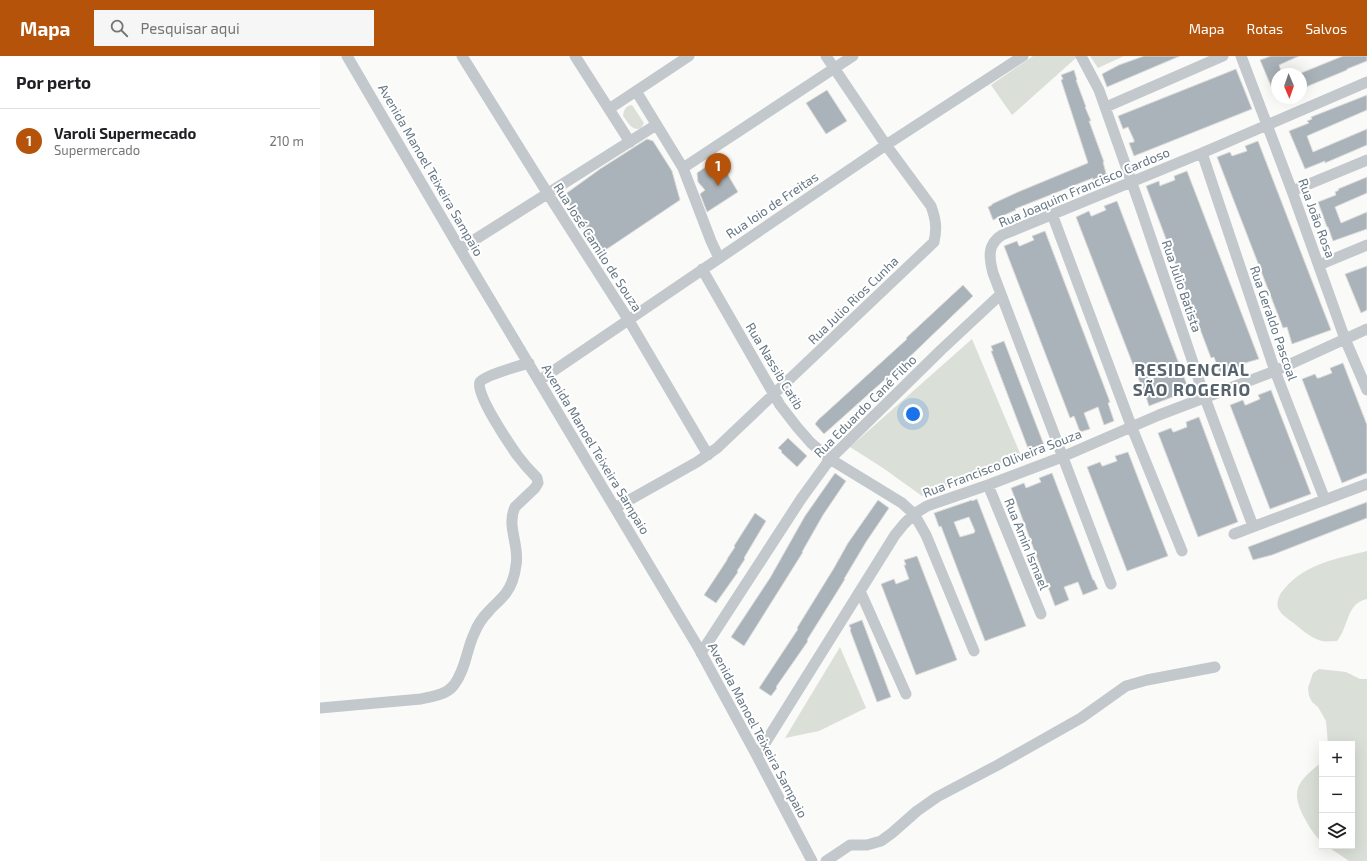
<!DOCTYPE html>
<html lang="pt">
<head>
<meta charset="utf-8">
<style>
	:root { --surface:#fff; --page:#f6f6f6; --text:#202124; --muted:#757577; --line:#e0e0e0; --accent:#b45309 }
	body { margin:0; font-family:"Exo 2",sans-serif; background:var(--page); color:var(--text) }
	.controls { position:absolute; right:12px; bottom:12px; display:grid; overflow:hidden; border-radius:0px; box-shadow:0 4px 16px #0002 }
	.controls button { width:36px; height:36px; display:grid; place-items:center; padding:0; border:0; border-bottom:1px solid var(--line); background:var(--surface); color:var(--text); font:20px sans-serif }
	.compass { position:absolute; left:951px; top:12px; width:36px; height:36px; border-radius:50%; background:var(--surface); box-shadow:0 4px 16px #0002; rotate:178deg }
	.you { position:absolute; left:593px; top:358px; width:14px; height:14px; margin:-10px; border:3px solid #fff; border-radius:50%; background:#1a73e8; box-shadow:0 0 0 6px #1a73e833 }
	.badge { display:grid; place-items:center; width:26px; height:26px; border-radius:50%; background:var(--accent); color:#fff; font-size:13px; font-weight:700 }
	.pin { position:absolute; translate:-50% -33px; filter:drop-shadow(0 1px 2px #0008) }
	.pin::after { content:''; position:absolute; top:21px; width:14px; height:12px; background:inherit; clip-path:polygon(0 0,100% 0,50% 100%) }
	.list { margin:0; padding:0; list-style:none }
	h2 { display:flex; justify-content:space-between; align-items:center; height:52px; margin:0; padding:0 16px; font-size:17px }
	h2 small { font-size:13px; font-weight:400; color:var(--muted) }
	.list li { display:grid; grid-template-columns:26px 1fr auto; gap:12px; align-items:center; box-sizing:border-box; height:64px; padding:0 16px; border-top:1px solid var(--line) }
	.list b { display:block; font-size:15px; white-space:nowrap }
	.list p { margin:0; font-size:13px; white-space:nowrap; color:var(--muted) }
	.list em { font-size:13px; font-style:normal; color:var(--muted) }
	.icon { flex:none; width:22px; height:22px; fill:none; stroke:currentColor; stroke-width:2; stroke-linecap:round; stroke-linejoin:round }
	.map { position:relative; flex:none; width:1047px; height:805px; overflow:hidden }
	header { display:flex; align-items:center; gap:24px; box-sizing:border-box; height:56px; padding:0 20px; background:var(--accent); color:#fff }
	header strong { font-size:19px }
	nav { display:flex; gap:22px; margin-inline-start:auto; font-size:14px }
	.search { width:280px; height:36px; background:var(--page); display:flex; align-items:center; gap:10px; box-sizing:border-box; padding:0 14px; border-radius:0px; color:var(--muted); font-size:15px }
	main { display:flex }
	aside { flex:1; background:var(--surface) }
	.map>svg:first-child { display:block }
</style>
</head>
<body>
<header>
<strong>Mapa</strong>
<div class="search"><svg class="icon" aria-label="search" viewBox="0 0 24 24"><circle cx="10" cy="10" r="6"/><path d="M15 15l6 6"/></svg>Pesquisar aqui</div>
<nav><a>Mapa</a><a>Rotas</a><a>Salvos</a></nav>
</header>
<main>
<aside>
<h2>Por perto<small></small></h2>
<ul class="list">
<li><span class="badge">1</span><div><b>Varoli Supermecado</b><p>Supermercado</p></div><em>210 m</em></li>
</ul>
</aside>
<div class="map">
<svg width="1047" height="805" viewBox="0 0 1047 805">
	<rect width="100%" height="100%" fill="#fafaf8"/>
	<!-- green -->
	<path fill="#dadfd7" d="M713,0H756L757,1L692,59L671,29Z
		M770,0H804L778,12Z
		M312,49L324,67L321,72C312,76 308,66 303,60C304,53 306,50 312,49Z
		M652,283L702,402L602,440L563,412L530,391Z
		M1047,495V543C1026,547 1029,571 1017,585C1012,585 1007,586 1002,585C993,583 983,575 976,569C970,564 961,559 958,552C956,545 960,537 965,532C987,507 1016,503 1047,495Z
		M520,591L546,652L499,675L465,682Z
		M999,613L1026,616L1040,623H1047V805H1029L1007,790H1032V688H1008L1006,665L998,651L992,646L989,640L988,632L993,617Z
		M1002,706V786C994,779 990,772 985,763C969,734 978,725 1002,706Z"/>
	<!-- building -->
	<path fill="#aab3b9" stroke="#dcdcda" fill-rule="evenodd" d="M824,0H860L787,31L782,18L799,9Z
		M951,0H979L959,9L962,18H957L956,42L940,4Z
		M1023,0H1047V5L1027,13V14L981,33V17Z
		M916,13L932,53L814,100L809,87L814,86V84L808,71L803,73L798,60Z
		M754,14L757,24H756L766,51H765L771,65H769L784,106H783L787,121L773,124V122L695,153L696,154L673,164L668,151L672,149V148L698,136L768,107L741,24L743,23L741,19Z
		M507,34L527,65L506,78L486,47Z
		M1047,39V54L987,80L993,96L1047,73V89L1005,107V105L985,113L969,75L989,67L987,65L992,63L991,61Z
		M327,83L333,85L352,115L360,144L278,199L244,139L280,113Z
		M938,85L1011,274L972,288L967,271L963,272L897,101L910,96L912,100L927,95L925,90Z
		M398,102L418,136L387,156L380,138L385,134L378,126L377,117Z
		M867,115L939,303L925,307V309L909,314V315L900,318L894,301L891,302L826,130L839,125L840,130L842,129L855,124L854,120Z
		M1047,121V137L1015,151L1021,167L1047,156V173L1013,185L1008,171H1007L998,146L1016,139L1015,136L1019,134L1018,133Z
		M797,145L869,334L855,339V340L829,350L823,332H822L756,161L769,155L771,160H772L786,154L784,150Z
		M725,175L790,346L788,347L794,365L784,369L778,351L764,357L770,373L760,376L754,360L750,362L684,190L697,185L699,190H700L714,184L712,180Z
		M1047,210V254L1041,257L1025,218Z
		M643,229L653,240L580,310L504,378L495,368L498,364L587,283L586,282Z
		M684,285L724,389L709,395L671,295H673L671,290Z
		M1023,307L1047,369V417L1022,427L982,323L995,318L997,322H999L1012,317L1010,312Z
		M951,334L991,438L950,453L910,349L923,344L925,349H926L940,343L938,339Z
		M879,361L918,466L878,481L838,377L851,372L853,376H854L867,371L866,366Z
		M468,382L487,400L477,411L461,396L462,395L458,392Z
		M808,396L848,500L807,515L767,411L780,406L782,410H783L797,405L795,400Z
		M515,417L526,425L503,459L482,496H483L424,590L411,581L450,522L485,460Z
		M732,417L773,524H774L778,533L763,539L758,526L744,531L749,544L735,550L691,432L704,427L706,432L721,426L719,422Z
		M657,443L706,570L665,585L621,470L619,471L614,457L652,444V445ZM649,461L655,475L654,477L640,481L634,466Z
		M558,444L569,452L546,486L524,523H525L502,560L487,584L488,585L456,631L457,632L451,640L439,632L478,573L477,572L514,512L528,487Z
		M1047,446V462L952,499L933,504L928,491Z
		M435,457L446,465L424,502L425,503L417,515L418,516L396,547L384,539L407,504V503L415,491L414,490Z
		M597,500L637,604L596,619L561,528L574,523L576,528L589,523L584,509H586L584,504Z
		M542,564L571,641L557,646L530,574L531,573L529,569Z"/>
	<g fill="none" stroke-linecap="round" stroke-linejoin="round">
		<!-- minor -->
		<path stroke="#c3c8cc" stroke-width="11" d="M27,0L140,193L378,591L437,700L492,805
			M142,0L228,138L308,263L388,399
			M255,0L310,86
			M761,0L779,34L820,150L885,342L933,470
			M921,0L972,135L1025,283L1047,334
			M316,35L363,112L391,185L399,202
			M786,51L903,0
			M289,53L369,0
			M882,97L955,315L1005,444
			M363,112L533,0
			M972,135L1047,104
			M732,158L812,372L862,495
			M140,193L336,69
			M999,209L1047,189
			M382,213L460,349L477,371L491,387L510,403L582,447L594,458L606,479L654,595
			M220,324L566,89L703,0
			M668,429L721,558
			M295,452L377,406L397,392L614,186C617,172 616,164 611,150L566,89L506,0
			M914,478L1047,428
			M791,528L673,217C669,202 667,188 682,179L882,97L1047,26
			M540,535L586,638
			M381,597L481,443L510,403L621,294L681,238
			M0,652L101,643C114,640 126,639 134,629C146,613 146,595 154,578C157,570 163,561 169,555C174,549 181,544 186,537C192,529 195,518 196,509C200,490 186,470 195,451L215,432L218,427L217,422C210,415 203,407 197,399C190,389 154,336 160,326C165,319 199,310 209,307
			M437,700L575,479L584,468L594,458L607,450L668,429L742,401L839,359L955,315L1047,273
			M506,805L530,789H547L561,785L572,777L597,755L617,741L676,710L761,662L806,630L827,624L895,611"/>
	</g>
	<g text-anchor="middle" stroke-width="4" stroke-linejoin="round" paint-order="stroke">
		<!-- street labels -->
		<g font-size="13" fill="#657683" stroke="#fff">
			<text transform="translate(111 114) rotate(60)" y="5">Avenida Manoel Teixeira Sampaio</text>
			<text transform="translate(764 131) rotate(-23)" y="5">Rua Joaquim Francisco Cardoso</text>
			<text transform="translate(452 149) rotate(-34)" y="5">Rua Ioio de Freitas</text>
			<text transform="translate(997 162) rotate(70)" y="5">Rua João Rosa</text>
			<text transform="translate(278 191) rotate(57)" y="5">Rua José Camilo de Souza</text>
			<text transform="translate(862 230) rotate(71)" y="5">Rua Julio Batista</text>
			<text transform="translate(533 244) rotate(-44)" y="5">Rua Julio Rios Cunha</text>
			<text transform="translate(954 267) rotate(71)" y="5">Rua Geraldo Pascoal</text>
			<text transform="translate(455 310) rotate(59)" y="5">Rua Nassib Catib</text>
			<text transform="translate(545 350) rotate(-45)" y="5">Rua Eduardo Cané Filho</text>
			<text transform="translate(276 393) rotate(59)" y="5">Avenida Manoel Teixeira Sampaio</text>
			<text transform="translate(682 407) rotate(-21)" y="5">Rua Francisco Oliveira Souza</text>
			<text transform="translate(707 488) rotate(68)" y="5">Rua Amin Ismael</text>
			<text transform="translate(438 674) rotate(62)" y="5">Avenida Manoel Teixeira Sampaio</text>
		</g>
		<!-- district labels -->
		<g font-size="17" font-weight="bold" letter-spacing="1" fill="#57646e" stroke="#fff">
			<text x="872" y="320">RESIDENCIAL<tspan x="872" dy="20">SÃO ROGERIO</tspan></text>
		</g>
	</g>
</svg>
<div class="controls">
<button>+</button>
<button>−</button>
<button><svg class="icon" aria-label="layers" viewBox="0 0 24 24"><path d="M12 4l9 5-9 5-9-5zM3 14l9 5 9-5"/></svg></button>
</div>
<svg class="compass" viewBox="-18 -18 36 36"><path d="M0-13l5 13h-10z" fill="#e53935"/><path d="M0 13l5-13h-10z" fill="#757577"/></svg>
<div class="you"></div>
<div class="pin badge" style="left:398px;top:130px">1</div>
</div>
</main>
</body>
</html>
